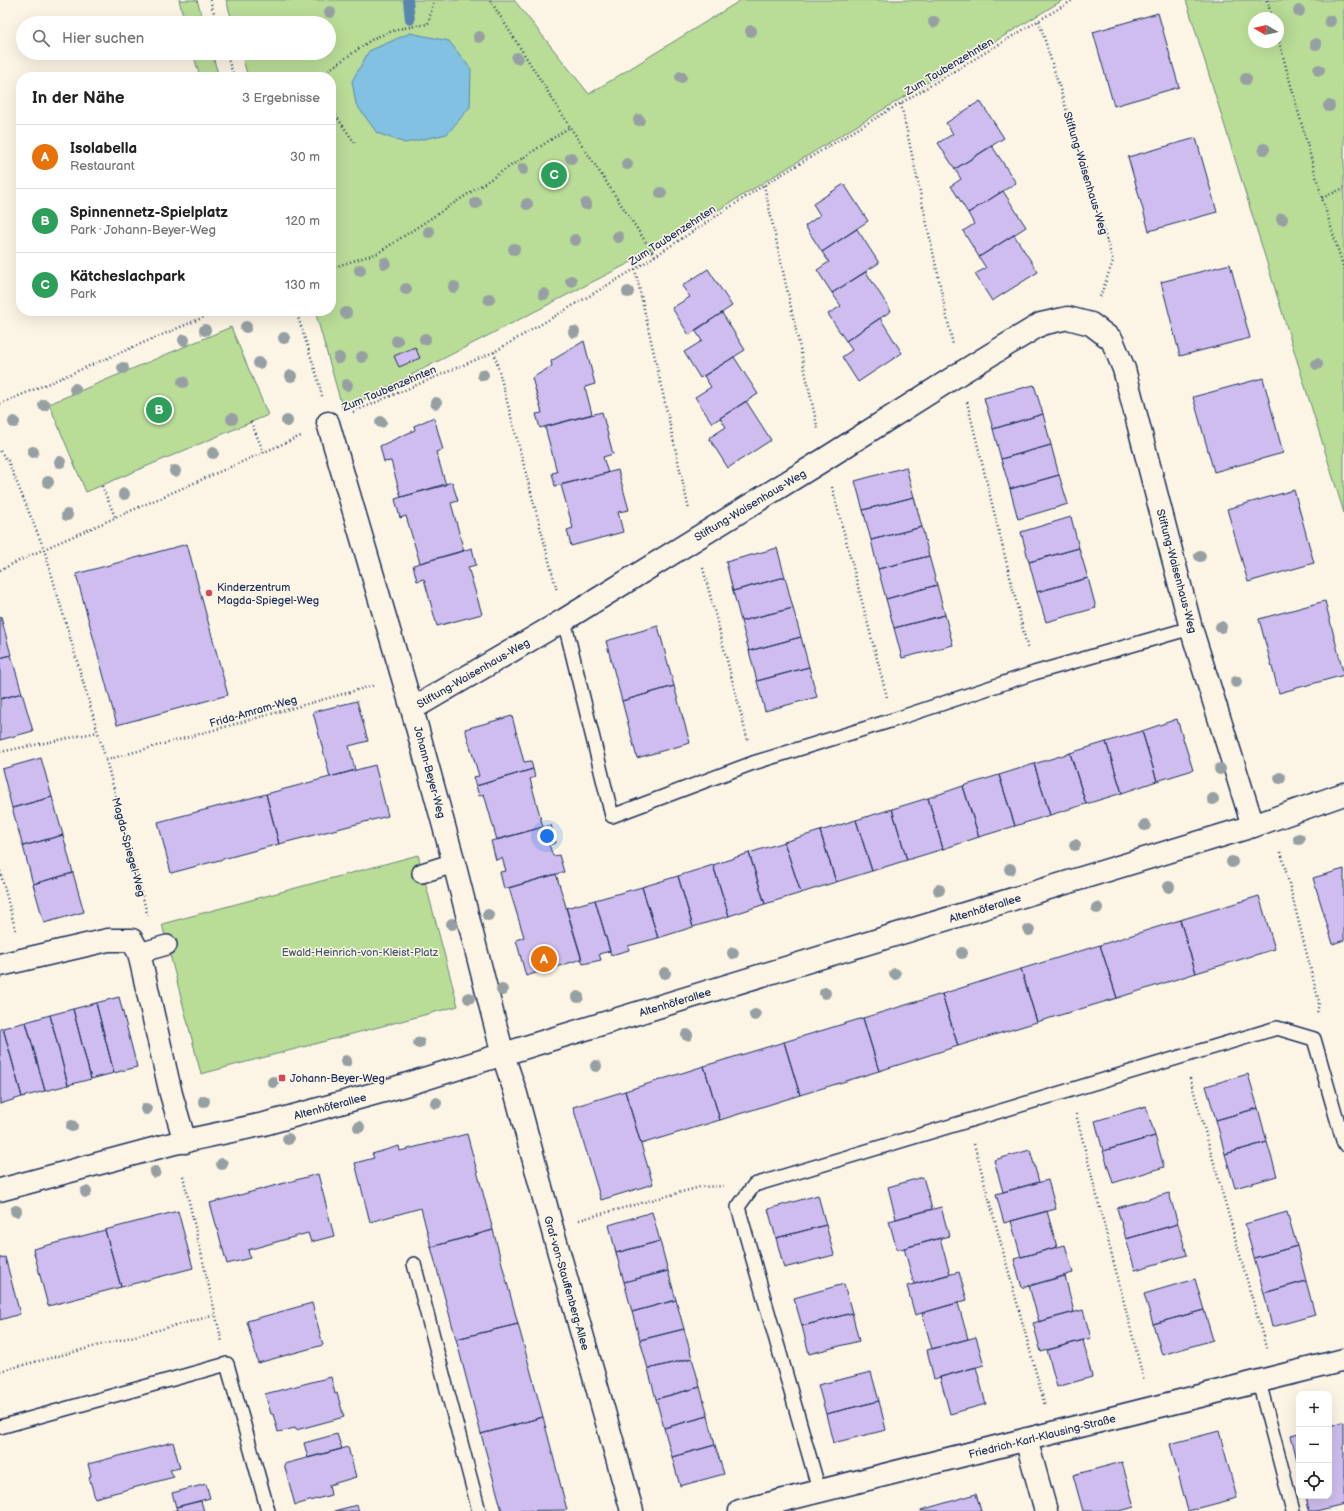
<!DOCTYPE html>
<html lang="de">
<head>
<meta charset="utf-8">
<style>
	:root { --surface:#fff; --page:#f6f6f6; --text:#222; --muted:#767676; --line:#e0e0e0; --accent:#db2777 }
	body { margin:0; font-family:"Balsamiq Sans",sans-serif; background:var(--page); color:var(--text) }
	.controls { position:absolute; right:12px; bottom:12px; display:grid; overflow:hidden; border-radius:8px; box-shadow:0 4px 16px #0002 }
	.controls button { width:36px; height:36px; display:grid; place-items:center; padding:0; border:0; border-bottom:1px solid var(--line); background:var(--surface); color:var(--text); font:20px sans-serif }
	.compass { position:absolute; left:1248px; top:12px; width:36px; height:36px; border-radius:50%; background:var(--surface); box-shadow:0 4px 16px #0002; rotate:279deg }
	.you { position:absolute; left:547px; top:836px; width:14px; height:14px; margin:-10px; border:3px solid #fff; border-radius:50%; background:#1a73e8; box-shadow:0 0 0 6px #1a73e833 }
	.badge { display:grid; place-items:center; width:26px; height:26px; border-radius:50%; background:var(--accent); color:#fff; font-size:13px; font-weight:700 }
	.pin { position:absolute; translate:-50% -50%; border:2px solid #fff; box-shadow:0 1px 4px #0006 }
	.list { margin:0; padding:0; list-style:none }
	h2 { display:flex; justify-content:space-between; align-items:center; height:52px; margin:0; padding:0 16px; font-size:17px }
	h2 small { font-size:13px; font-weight:400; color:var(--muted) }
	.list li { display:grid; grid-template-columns:26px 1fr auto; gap:12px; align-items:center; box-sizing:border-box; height:64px; padding:0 16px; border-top:1px solid var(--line) }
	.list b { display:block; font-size:15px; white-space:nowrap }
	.list p { margin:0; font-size:13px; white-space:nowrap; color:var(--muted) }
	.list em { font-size:13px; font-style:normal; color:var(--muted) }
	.icon { flex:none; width:22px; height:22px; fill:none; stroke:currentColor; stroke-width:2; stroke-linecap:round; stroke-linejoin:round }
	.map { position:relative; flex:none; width:1344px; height:1511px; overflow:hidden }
	.search { position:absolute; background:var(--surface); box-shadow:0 4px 16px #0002; left:16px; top:16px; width:320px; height:44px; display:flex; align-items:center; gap:10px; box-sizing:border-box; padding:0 14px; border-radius:22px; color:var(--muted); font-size:15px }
	.panel { position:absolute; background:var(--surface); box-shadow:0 4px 16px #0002; left:16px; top:72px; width:320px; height:244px; border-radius:16px }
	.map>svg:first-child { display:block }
</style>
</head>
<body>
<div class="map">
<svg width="1344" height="1511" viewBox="0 0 1344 1511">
	<rect width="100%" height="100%" fill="#fcf5e5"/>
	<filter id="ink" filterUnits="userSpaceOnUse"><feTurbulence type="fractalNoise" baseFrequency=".025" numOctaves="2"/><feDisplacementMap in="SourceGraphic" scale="8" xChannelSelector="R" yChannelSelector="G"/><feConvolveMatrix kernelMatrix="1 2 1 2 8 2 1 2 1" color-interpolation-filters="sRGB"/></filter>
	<g filter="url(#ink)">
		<!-- green -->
		<path fill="#b9dc97" stroke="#6a867a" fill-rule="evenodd" d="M179,0H197L204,23H185Z
			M226,0H514L589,94L741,0H1063L643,256L343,410L315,311H331V77H248L241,53H329V23H233Z
			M1186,0H1344V513ZM1254,18H1278V42H1254Z
			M193,53H212L219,77H200Z
			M231,327L268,415L86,492L49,404Z
			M418,855L458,1006L201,1074L162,924Z"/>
		<!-- water -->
		<path fill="#82c1e2" stroke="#5987ad" d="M410,33L449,41L471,69L470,107L447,134L405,143L377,133L356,104L352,81L369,51Z"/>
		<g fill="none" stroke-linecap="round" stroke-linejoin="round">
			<!-- stream -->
			<path stroke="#5987ad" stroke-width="10" d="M408,0L410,20"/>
		</g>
		<!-- building -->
		<path fill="#cebdee" stroke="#1b2f5e" d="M1158,13L1179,87L1114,106L1093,32Z
			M980,101L1004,138L955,169L938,143L953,134L946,123Z
			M1196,138L1217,212L1149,231L1128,157Z
			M992,146L1016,183L968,213L951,186L961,179L955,169Z
			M844,184L868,221L822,252L805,226L820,215L813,204Z
			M1003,191L1026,227L979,257L963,231L974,224L968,213Z
			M857,229L879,263L832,293L817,270L829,262L822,252Z
			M1014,235L1038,272L992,301L975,274L986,268L979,257Z
			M1230,264L1250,338L1180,356L1161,282Z
			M708,269L732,306L689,335L672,308L690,297L682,286Z
			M866,272L891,311L846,341L828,314L841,306L832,293Z
			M722,313L745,350L700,378L684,352L702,341L695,330Z
			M880,318L902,353L858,382L842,357L852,350L846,341Z
			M584,341L595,384L585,387L592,414L540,428L536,414L542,413L532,378L552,366L551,361Z
			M415,347L420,358L399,367L394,356Z
			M734,357L758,394L712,423L695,397L711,387L704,376Z
			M1263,378L1283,453L1214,472L1193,397Z
			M1034,385L1043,414L993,429L984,398Z
			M746,401L771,440L728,468L709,438L726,427L720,418Z
			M602,412L613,454L603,457L608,473L555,486L552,473L557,472L545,427Z
			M1043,414L1051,445L1001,459L993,429Z
			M434,417L443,450L436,452L446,485L401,497L391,461L384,462L380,446L415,430L414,426Z
			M1051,445L1059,475L1010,489L1001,459Z
			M906,467L914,497L863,510L855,481Z
			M618,470L629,510L618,512L623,532L571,546L567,530L573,528L561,485Z
			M1059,475L1068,504L1018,519L1010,489Z
			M452,482L458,501L451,503L464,551L420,563L406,516L400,518L395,499Z
			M1294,490L1314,563L1248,582L1227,509Z
			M914,497L922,527L871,540L863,510Z
			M1071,517L1079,548L1029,562L1021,532Z
			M922,527L929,556L878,569L871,540Z
			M187,544L228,695L117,725L76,574Z
			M472,548L476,565L468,567L482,614L437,626L424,579L417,581L413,565Z
			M777,548L785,577L733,591L726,562Z
			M1079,548L1088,578L1037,592L1029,562Z
			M929,556L937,585L886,599L878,569Z
			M785,577L793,608L741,621L733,591Z
			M1088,578L1096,608L1046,622L1037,592Z
			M937,585L945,615L894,628L886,599Z
			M1325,601L1344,675L1279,693L1259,619Z
			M793,608L801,637L749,651L741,621Z
			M945,615L953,645L902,658L894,628Z
			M1,617L11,655L0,658V618Z
			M658,626L674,686L622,701L606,641Z
			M801,637L809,667L757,681L749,651Z
			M11,655L22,693L0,699V658Z
			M809,667L817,697L765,711L757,681Z
			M674,686L690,743L637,758L622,701Z
			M22,693L33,731L0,740V699Z
			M357,701L368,741L349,746L355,770L330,777L313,712Z
			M512,716L524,762L531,761L533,769L476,786L473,777L479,776L465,729Z
			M1177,719L1193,770L1157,781L1142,731Z
			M1142,731L1157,781L1122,793L1106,742Z
			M1106,742L1122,793L1086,804L1070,753Z
			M1070,753L1086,804L1050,815L1034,764Z
			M41,758L52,797L12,808L2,769Z
			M1034,764L1050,815L1015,826L999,775Z
			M375,765L388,816L279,844L266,794Z
			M533,769L535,777L530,779L543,827L497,840L484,794L479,796L476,786Z
			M999,775L1015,826L979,837L963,786Z
			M963,786L979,837L943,849L928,798Z
			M266,794L279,844L171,873L158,822Z
			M52,797L63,835L23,846L12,808Z
			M928,798L943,849L907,860L892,809Z
			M892,809L907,860L872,871L856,820Z
			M856,820L872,871L836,882L820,831Z
			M551,825L556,843L549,845L553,856L559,855L564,872L504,889L500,872L506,871L502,858L496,860L491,841Z
			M820,831L836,882L801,893L784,842Z
			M63,835L73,873L33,884L23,846Z
			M784,842L801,893L765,904L749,853Z
			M749,853L765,904L729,916L713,865Z
			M713,865L729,916L693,927L678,876Z
			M1344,869V940L1333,944L1313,878Z
			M73,873L84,912L44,923L33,884Z
			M556,874L582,959L526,976L516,940L524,937L509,888Z
			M678,876L693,927L658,938L642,887Z
			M642,887L658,938L628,946L629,950L611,955L595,900Z
			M1259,896L1275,949L1196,973L1180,920Z
			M595,900L610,951L599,954L601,960L583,964L566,908Z
			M1180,920L1196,973L1117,998L1100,945Z
			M1100,945L1117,998L1037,1022L1021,969Z
			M1021,969L1037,1022L958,1046L942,994Z
			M942,994L958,1046L879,1071L863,1018Z
			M119,997L137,1067L114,1073L96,1003Z
			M96,1003L114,1073L91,1079L73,1009Z
			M73,1009L91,1079L68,1085L50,1015Z
			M50,1015L68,1085L45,1091L26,1022Z
			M863,1018L879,1071L800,1095L784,1042Z
			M26,1022L45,1091L22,1097L3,1028Z
			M3,1028L22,1097L0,1104V1029Z
			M784,1042L800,1095L720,1120L704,1066Z
			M704,1066L720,1120L641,1144L625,1091Z
			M1248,1074L1258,1108L1216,1120L1206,1086Z
			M625,1091L653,1184L601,1200L573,1107Z
			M1146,1106L1155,1136L1103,1151L1095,1121Z
			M1258,1108L1267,1142L1225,1154L1216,1120Z
			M467,1134L493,1230L431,1247L421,1208L370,1222L355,1163L374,1158L372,1154L399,1146L400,1151Z
			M1155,1136L1164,1167L1113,1183L1103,1151Z
			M1267,1142L1277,1176L1235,1188L1225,1154Z
			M1030,1150L1039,1182L1003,1192L994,1160Z
			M318,1174L334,1236L311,1242L308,1233L248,1250L250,1258L227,1264L210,1203Z
			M923,1177L932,1209L896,1219L888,1187Z
			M1048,1180L1056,1209L1004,1223L996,1194Z
			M1169,1193L1178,1224L1126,1239L1117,1208Z
			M818,1195L826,1225L776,1238L768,1209Z
			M941,1207L949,1236L897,1250L889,1221Z
			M178,1211L193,1268L121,1287L105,1230Z
			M1047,1211L1057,1247L1021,1257L1011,1221Z
			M652,1212L660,1241L616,1253L609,1225Z
			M1287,1212L1297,1246L1254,1258L1245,1224Z
			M1178,1224L1187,1255L1135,1270L1126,1239Z
			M826,1225L834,1255L784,1268L776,1238Z
			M105,1230L121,1287L48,1306L33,1249Z
			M493,1230L518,1324L456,1339L431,1247Z
			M940,1238L950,1274L914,1284L904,1248Z
			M660,1241L668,1271L624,1282L616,1253Z
			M1065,1245L1073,1273L1022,1288L1014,1259Z
			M1297,1246L1306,1281L1264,1293L1254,1258Z
			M5,1257L20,1314L0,1320V1258Z
			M668,1271L676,1300L632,1312L624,1282Z
			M959,1272L967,1300L915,1315L907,1286Z
			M1065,1276L1074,1312L1039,1322L1029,1286Z
			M1195,1279L1204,1310L1153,1324L1144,1294Z
			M1306,1281L1315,1315L1272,1327L1264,1293Z
			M844,1284L852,1313L802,1326L794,1298Z
			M676,1300L684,1329L640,1340L632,1312Z
			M312,1303L323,1345L258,1363L247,1321Z
			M958,1303L968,1339L932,1349L922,1313Z
			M1083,1310L1091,1338L1041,1352L1033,1323Z
			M1204,1310L1213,1340L1162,1355L1153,1324Z
			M852,1313L859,1341L809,1354L802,1326Z
			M518,1324L543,1417L481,1434L456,1339Z
			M684,1329L692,1358L648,1369L640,1340Z
			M976,1337L984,1365L934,1379L927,1350Z
			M1083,1340L1092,1377L1057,1387L1047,1350Z
			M692,1358L700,1387L656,1399L648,1369Z
			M976,1367L986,1404L950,1414L940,1377Z
			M871,1372L879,1401L826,1414L818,1385Z
			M331,1377L335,1394L337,1393L344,1417L296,1430L295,1428L278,1432L273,1414H271L265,1394Z
			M700,1387L708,1416L664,1428L656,1399Z
			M879,1401L886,1430L833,1443L826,1414Z
			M708,1416L715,1445L672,1457L664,1428Z
			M543,1417L567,1510L502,1511L481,1434Z
			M1344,1422V1504L1316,1511H1309L1306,1496H1329V1426Z
			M1219,1431L1237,1498L1188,1511L1170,1444Z
			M1299,1433V1469L1291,1435Z
			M337,1434L342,1449L308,1458L304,1443Z
			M173,1442L180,1468L170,1470L174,1477L95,1498L89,1477L91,1476L88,1464Z
			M715,1445L724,1474L680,1486L672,1457Z
			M348,1447L356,1477L329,1485L331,1495L295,1505L284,1464Z
			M1122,1462L1134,1507L1120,1511H1083L1073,1475Z
			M206,1484L210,1498L176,1507L172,1493Z
			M976,1494L981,1511H921V1510Z
			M201,1501L204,1511H172L177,1510L176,1507Z
			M357,1505L359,1511H334Z"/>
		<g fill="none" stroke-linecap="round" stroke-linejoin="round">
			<!-- service casing -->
			<g stroke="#1b2f5e" stroke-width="16">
				<path id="service" d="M564,620L612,816L753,763L893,720L1034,673L1191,628
					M414,1264L479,1511
					M1259,1382L1293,1511
					M0,1427L227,1364L268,1511
					M819,1490L738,1207L754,1185L1277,1028L1314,1039L1344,1144"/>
			</g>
			<!-- pedestrian casing -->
			<g stroke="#1b2f5e" stroke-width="22">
				<path id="pedestrian" d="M422,873L454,863
					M139,953L167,945"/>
			</g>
			<!-- minor casing -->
			<g stroke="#1b2f5e" stroke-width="25">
				<path id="minor" d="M328,423L412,709L454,863L503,1055L516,1094L552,1228L632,1511
					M412,709L564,620L825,459L959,374L1041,324L1068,318L1091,324L1112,340L1124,369L1191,628L1253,826
					M0,965L108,940H132L139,953L171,1094L185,1142
					M1026,1439L1046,1511
					M740,1511L1344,1360"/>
			</g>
			<!-- tertiary casing -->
			<g stroke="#1b2f5e" stroke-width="25">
				<path id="tertiary" d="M0,1190L175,1143L264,1124L395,1088L539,1043L1253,826L1344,794"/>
			</g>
			<!-- path -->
			<path stroke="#1b2f5e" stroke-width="2.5" stroke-dasharray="1 3" stroke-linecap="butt" d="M210,0L217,23
				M490,0L570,127
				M1267,0L1272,18
				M1039,21L1113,261L1100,297
				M1278,38L1322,198L1344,269
				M226,53L234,77
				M325,77L330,69L374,38L398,29L428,24L434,0
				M901,104L953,345
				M331,109L355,143
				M764,185L818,430
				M1322,198L1344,188
				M331,268L378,253L570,127L655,256
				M635,269L689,510
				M296,311L317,376L322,396
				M494,352L557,591
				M967,402L1028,650
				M0,404L218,311
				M353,412L494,352L635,269L764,185L1073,0
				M251,422L264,453
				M0,451L8,461L44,549L106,760L148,917
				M102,486L116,519
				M832,487L887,697
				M703,568L748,741
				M0,570L44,549L303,435
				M0,752L98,732
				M106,760L375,685
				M1281,852L1319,1002L1317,1014
				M0,871L16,932
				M1190,1078L1267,1351
				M1076,1114L1144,1381
				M974,1144L1045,1406
				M183,1176L222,1342
				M579,1220L700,1187L724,1186
				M0,1371L216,1315"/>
			<!-- service -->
			<use href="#service" stroke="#fcf5e5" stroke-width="13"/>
			<!-- pedestrian -->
			<use href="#pedestrian" stroke="#fcf5e5" stroke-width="19"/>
			<!-- minor -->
			<use href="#minor" stroke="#fcf5e5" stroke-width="22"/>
			<!-- tertiary -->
			<use href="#tertiary" stroke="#fcf5e5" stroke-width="22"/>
		</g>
		<!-- trees -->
		<g fill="#96a0a2">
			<circle cx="1299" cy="11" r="6"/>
			<circle cx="330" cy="12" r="6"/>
			<circle cx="1330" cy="21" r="6"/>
			<circle cx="934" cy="22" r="6"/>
			<circle cx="751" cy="31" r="6"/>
			<circle cx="479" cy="37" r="6"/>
			<circle cx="1316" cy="44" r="6"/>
			<circle cx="517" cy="58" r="6"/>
			<circle cx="1319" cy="70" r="6"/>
			<circle cx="681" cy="77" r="6"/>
			<circle cx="1246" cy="79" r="6"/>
			<circle cx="1329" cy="106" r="6"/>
			<circle cx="639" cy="120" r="6"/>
			<circle cx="1264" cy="149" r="6"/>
			<circle cx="571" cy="158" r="6"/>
			<circle cx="627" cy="164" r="6"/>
			<circle cx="523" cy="169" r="6"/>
			<circle cx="661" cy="193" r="6"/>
			<circle cx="476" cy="203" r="6"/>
			<circle cx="527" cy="204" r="6"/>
			<circle cx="586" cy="204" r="6"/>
			<circle cx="1282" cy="219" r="6"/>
			<circle cx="429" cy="232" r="6"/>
			<circle cx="618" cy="237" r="6"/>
			<circle cx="575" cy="240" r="6"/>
			<circle cx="514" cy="249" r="6"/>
			<circle cx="385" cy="263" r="6"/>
			<circle cx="360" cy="270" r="6"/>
			<circle cx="571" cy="281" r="6"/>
			<circle cx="454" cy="287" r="6"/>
			<circle cx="406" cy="289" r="6"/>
			<circle cx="628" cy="292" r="6"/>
			<circle cx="544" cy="294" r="6"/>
			<circle cx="489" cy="299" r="6"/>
			<circle cx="346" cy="313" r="6"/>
			<circle cx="246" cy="327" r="6"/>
			<circle cx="205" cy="330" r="6"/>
			<circle cx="574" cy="332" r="6"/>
			<circle cx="284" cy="338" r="6"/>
			<circle cx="425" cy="339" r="6"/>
			<circle cx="184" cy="340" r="6"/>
			<circle cx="397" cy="341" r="6"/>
			<circle cx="362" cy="357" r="6"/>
			<circle cx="339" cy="358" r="6"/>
			<circle cx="259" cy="363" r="6"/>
			<circle cx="1317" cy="364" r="6"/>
			<circle cx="123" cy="368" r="6"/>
			<circle cx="483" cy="375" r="6"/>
			<circle cx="291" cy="376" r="6"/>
			<circle cx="183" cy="382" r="6"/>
			<circle cx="347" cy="385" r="6"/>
			<circle cx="75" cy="389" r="6"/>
			<circle cx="436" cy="403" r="6"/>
			<circle cx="44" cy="405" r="6"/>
			<circle cx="232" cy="419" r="6"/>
			<circle cx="287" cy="421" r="6"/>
			<circle cx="14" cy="422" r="6"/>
			<circle cx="381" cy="422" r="6"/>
			<circle cx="33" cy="452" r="6"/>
			<circle cx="213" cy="453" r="6"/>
			<circle cx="60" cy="462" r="6"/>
			<circle cx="175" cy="471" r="6"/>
			<circle cx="48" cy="482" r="6"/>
			<circle cx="124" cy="494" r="6"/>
			<circle cx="67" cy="515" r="6"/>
			<circle cx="1200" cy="556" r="6"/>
			<circle cx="1221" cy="627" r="6"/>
			<circle cx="1236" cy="682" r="6"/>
			<circle cx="1220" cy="769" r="6"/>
			<circle cx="1280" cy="778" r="6"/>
			<circle cx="1213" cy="799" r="6"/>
			<circle cx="1145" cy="825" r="6"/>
			<circle cx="1299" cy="839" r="6"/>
			<circle cx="1075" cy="845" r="6"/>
			<circle cx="1232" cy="862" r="6"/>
			<circle cx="1010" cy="869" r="6"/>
			<circle cx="1169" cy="887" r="6"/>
			<circle cx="939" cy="890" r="6"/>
			<circle cx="1097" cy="908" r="6"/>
			<circle cx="488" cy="915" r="6"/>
			<circle cx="452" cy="924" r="6"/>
			<circle cx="1029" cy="930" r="6"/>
			<circle cx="733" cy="953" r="6"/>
			<circle cx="962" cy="953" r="6"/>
			<circle cx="665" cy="973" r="6"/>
			<circle cx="895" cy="974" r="6"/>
			<circle cx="502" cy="990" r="6"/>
			<circle cx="825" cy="993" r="6"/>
			<circle cx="578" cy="997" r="6"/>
			<circle cx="469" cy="998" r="6"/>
			<circle cx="755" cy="1015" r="6"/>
			<circle cx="687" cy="1035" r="6"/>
			<circle cx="419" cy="1043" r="6"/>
			<circle cx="346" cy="1061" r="6"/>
			<circle cx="596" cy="1066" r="6"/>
			<circle cx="273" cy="1082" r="6"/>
			<circle cx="204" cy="1101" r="6"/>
			<circle cx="436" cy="1103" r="6"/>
			<circle cx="146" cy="1109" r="6"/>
			<circle cx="72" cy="1126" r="6"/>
			<circle cx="359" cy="1127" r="6"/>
			<circle cx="288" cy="1139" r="6"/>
			<circle cx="222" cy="1164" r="6"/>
			<circle cx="155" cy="1172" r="6"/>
			<circle cx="86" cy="1192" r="6"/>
			<circle cx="16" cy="1211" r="6"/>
		</g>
	</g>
	<!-- markers -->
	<g fill="#d1495b" stroke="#fcf5e5" stroke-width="1.5">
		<circle cx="209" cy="593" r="4"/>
		<rect x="278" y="1074" width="8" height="8" rx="2"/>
	</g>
	<g text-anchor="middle" stroke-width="3" stroke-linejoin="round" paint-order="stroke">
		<!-- street labels -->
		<g font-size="11" fill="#1b2f5e" stroke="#fcf5e5">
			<text transform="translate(949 66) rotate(-31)" y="4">Zum Taubenzehnten</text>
			<text transform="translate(1086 173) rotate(73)" y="4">Stiftung-Waisenhaus-Weg</text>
			<text transform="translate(672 235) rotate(-33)" y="4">Zum Taubenzehnten</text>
			<text transform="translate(389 388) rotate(-23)" y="4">Zum Taubenzehnten</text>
			<text transform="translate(750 505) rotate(-31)" y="4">Stiftung-Waisenhaus-Weg</text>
			<text transform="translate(1177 571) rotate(75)" y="4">Stiftung-Waisenhaus-Weg</text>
			<text transform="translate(473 673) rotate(-30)" y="4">Stiftung-Waisenhaus-Weg</text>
			<text transform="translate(253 711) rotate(-16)" y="4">Frida-Amram-Weg</text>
			<text transform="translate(430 772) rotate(75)" y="4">Johann-Beyer-Weg</text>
			<text transform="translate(129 847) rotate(75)" y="4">Magda-Spiegel-Weg</text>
			<text transform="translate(985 908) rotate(-17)" y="4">Altenhöferallee</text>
			<text transform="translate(675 1002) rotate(-17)" y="4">Altenhöferallee</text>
			<text transform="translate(330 1106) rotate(-15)" y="4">Altenhöferallee</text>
			<text transform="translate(567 1283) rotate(74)" y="4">Graf-von-Stauffenberg-Allee</text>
			<text transform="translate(1042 1436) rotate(-14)" y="4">Friedrich-Karl-Klausing-Straße</text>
		</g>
		<!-- poi labels -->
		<g font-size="11" fill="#1b2f5e" stroke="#fcf5e5" text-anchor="start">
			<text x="217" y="591">Kinderzentrum<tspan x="217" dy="13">Magda-Spiegel-Weg</tspan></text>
			<text x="290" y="1082">Johann-Beyer-Weg</text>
		</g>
		<!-- park labels -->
		<g font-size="11" fill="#425a6c" stroke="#fcf5e5">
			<text x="360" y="956">Ewald-Heinrich-von-Kleist-Platz</text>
		</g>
	</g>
</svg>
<div class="controls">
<button>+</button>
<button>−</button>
<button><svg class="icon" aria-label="locate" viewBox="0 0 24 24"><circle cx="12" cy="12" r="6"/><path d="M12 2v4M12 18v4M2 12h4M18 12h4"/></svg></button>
</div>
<svg class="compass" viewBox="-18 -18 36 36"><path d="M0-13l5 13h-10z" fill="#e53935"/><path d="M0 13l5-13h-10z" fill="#767676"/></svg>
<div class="you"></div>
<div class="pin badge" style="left:544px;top:959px;background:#e8710a">A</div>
<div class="pin badge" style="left:159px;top:410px;background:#2e9e5b">B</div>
<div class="pin badge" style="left:554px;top:175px;background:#2e9e5b">C</div>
<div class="search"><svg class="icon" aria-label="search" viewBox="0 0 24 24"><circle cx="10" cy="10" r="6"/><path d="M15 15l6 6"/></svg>Hier suchen</div>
<section class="panel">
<h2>In der Nähe<small>3 Ergebnisse</small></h2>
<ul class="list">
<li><span class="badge" style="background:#e8710a">A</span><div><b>Isolabella</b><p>Restaurant</p></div><em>30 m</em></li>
<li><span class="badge" style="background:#2e9e5b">B</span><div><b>Spinnennetz-Spielplatz</b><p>Park · Johann-Beyer-Weg</p></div><em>120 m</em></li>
<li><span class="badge" style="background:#2e9e5b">C</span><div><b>Kätcheslachpark</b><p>Park</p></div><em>130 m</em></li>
</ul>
</section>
</div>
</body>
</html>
